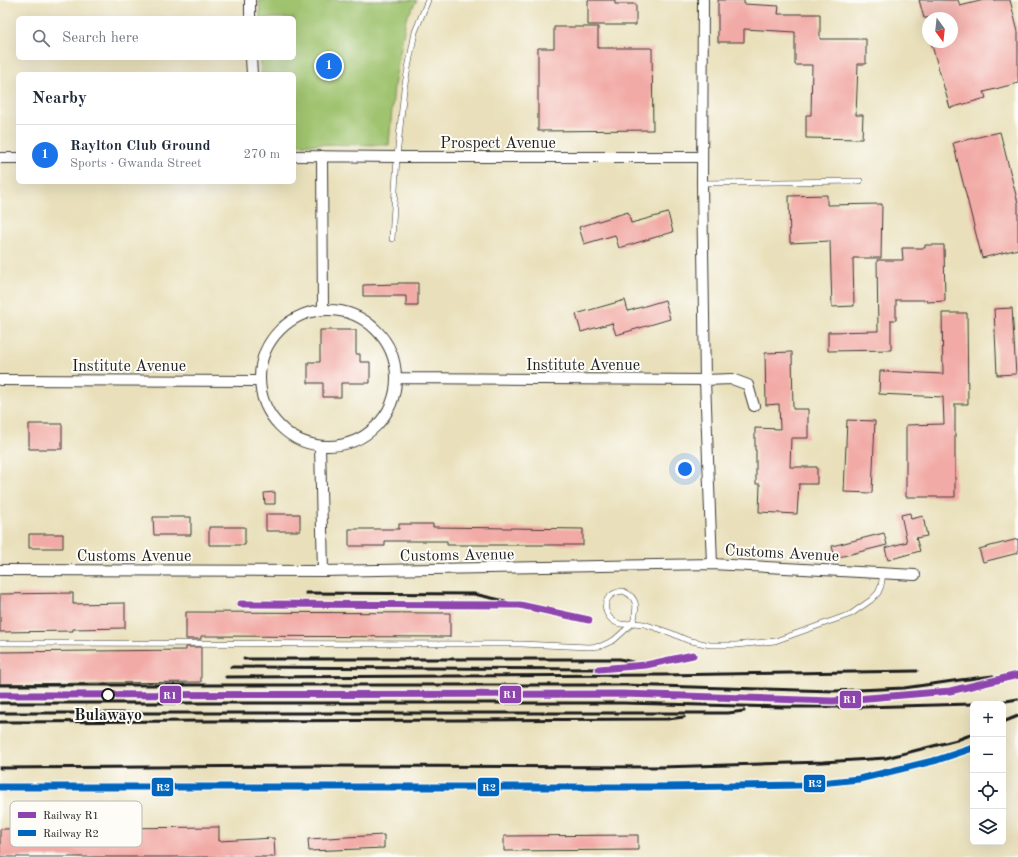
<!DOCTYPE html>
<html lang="en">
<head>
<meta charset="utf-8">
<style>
	:root { --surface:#fff; --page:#f2f2f3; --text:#1f2937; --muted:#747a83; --line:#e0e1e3; --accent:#1a73e8 }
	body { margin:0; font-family:"Old Standard TT",serif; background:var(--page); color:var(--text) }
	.controls { position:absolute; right:12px; bottom:12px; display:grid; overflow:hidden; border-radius:6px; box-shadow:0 4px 16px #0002 }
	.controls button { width:36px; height:36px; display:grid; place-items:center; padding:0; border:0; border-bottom:1px solid var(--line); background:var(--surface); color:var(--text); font:20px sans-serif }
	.compass { position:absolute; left:922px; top:12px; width:36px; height:36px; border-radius:50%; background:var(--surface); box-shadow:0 4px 16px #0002; rotate:165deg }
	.you { position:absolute; left:685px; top:469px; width:14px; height:14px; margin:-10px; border:3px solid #fff; border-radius:50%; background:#1a73e8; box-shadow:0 0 0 6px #1a73e833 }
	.badge { display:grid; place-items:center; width:26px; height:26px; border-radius:50%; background:var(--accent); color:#fff; font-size:13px; font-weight:700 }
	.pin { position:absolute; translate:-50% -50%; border:2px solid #fff; box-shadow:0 1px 4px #0006 }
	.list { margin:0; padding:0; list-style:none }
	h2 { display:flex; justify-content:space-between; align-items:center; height:52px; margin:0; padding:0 16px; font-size:17px }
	h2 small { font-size:13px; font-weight:400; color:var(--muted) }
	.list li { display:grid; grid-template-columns:26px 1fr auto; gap:12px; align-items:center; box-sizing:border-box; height:60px; padding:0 16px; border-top:1px solid var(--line) }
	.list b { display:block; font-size:15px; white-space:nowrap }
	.list p { margin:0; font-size:13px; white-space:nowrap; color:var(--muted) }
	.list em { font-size:13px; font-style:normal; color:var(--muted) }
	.icon { flex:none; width:22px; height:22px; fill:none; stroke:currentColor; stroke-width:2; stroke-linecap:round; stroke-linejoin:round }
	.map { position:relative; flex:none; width:1018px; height:857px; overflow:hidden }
	.search { position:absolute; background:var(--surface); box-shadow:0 4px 16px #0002; left:16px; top:16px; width:280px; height:44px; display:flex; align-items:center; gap:10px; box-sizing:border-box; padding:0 14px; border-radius:6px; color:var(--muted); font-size:15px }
	.panel { position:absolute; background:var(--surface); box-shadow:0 4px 16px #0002; left:16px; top:72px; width:280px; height:112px; border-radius:6px }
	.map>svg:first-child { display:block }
</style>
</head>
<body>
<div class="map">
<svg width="1018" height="857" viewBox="0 0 1018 857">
	<rect width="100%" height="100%" fill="#fdfcf7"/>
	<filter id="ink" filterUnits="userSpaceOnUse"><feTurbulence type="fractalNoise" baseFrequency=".025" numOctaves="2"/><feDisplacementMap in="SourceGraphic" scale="8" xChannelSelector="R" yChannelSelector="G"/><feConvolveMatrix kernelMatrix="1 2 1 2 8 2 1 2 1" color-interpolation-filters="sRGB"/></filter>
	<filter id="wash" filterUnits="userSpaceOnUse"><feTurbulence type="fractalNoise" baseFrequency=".012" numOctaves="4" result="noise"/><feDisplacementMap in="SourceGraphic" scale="16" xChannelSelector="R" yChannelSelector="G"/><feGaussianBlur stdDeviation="0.9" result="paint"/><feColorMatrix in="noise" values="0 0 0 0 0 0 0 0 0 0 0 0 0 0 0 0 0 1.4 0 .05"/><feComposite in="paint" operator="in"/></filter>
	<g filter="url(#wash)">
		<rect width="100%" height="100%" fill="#e9e0bb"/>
		<!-- green -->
		<path fill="#9fc36e" stroke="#5e7045" d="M259,0H417L406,19L394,86L389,145L294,144V74H261V58H294V18H260Z"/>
		<g id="blocks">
			<!-- building -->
			<path fill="#f2aaa6" d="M588,0H615V4H636V25H588Z
				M718,0H744V4L779,6L778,14H820V39H866V64H858L856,115H863L862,139L806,138V115H811L812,65H795V32L744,29V42H718Z
				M919,0H958L960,6L984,0H1010L1018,32V83L984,92L986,98L950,108L931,42H952V18H924Z
				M554,27H598V48H652L653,130L538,131V48H554Z
				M1000,132L1018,203V249L982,258L953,143Z
				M827,195V205L882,204L881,258H853L854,306L832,307L830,241L790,243L789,196Z
				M628,212L631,223L668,213L673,232L619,248L615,235L584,244L579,227Z
				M925,245H944L945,301L927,302L926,300H896V320H891V350L828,351V332L878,331L877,260H903L902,248H925Z
				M398,283H418V306H406V296H363V285L398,284Z
				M625,300L628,311L665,300L670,319L616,335L612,323L581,332L576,314Z
				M1012,308L1016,374L997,375L994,309Z
				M942,313H967L968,404H955V497H906V425L944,424L943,397L879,394L880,371L943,374Z
				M320,330H356V354H360V362H370V383H341V397H323V383H308V362H320Z
				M792,352L793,409H808V438H791L790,467H817V484H799L797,514L759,512L760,484H756V450H755V428L780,429L779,404L766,405L765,353Z
				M847,420L875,421L872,493L844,492Z
				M29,424H62V449H29Z
				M275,492V504H265L264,493Z
				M910,513L911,519L923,516L927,536L916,538L920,551L888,560L885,548L907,542L901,515Z
				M266,514H300V531H266Z
				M153,517H191V535H154Z
				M399,524H433V527L583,529V545H447V541H385V546H349V529H399Z
				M209,527H245V545H209Z
				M884,533L887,545L835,558L832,546Z
				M29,534H63V548H29Z
				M1018,539V553L983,562L979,549Z
				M73,593V604L125,603V628L73,629V631L0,632V594Z
				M186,612L450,613V637L201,636V639H186Z
				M186,647H201V682L0,684V652L186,650Z
				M219,827V841L274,838L275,857H0V829Z
				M384,835V848L309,851L308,839Z
				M638,835V850L504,851V836Z"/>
		</g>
	</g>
	<g filter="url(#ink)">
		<use href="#blocks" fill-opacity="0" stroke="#3b3934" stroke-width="1"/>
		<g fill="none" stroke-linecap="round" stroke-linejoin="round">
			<!-- service casing -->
			<g stroke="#3b3934" stroke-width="6">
				<path id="service" d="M702,183L860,181
					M392,239L397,157L404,89L415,32L428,0
					M623,591C639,598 637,608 633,623C629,623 625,625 621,624C603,621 597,594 623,591Z
					M0,643L521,644L589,647L601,646L614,640L633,623L644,624L671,633L687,640L710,645H736L775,641L851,614L871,600L878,593L881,586L883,573"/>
			</g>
			<!-- minor casing -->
			<g stroke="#3b3934" stroke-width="12">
				<path id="minor" d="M250,0V18
					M703,0L702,183L705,380L712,564
					M251,58L252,74
					M294,156L397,157H702
					M322,156L323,310
					M0,158H18
					M260 378a68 68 0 1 1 136 0a68 68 0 1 1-136 0Z
					M396,378L705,380L732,379L748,385L754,406
					M0,380L259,381
					M320,446L323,571
					M0,570L323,571L712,564L915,575"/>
			</g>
			<!-- service -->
			<use href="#service" stroke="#fff" stroke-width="5"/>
			<!-- minor -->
			<use href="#minor" stroke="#fff" stroke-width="10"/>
			<!-- rail -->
			<path stroke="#1c1c1c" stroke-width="3" d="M306,593L474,594L505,601
				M241,604L520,605L589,620
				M244,659H620L636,663
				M231,667L598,669L646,665L693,655
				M226,677L664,675L917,671
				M0,685H624L834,691L904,688L960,680L993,676
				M0,695L623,694L833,701L950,691L1018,675
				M0,703H623L782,707H861L973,704
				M975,704L994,703L1018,699
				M0,713H728L744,711
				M0,722L668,719L684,717
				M1003,722L1018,716
				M0,768L321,766L662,767L823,762L886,758L957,740L973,734"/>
			<!-- rail-1 casing -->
			<g stroke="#fdfcf7" stroke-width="10">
				<path id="rail-1" d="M241,604L520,605L589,620
					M599,669L646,665L693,655
					M0,695L623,694L833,701L950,691L1018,675"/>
			</g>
			<!-- rail-2 casing -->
			<g stroke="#fdfcf7" stroke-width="10">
				<path id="rail-2" d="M0,787H663L801,785L859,779L937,760L973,748"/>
			</g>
			<!-- rail-1 -->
			<use href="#rail-1" stroke="#8e44ad" stroke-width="7"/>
			<!-- rail-2 -->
			<use href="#rail-2" stroke="#0065bd" stroke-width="7"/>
		</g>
	</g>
	<!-- markers -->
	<circle fill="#fdfcf7" stroke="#1c1c1c" stroke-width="2" cx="108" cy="695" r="6"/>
	<g text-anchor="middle" stroke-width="4" stroke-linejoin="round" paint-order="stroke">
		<!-- street labels -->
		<g font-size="16" fill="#1c1c1c" stroke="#fdfcf7">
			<text x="498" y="148">Prospect Avenue</text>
			<text x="583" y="370">Institute Avenue</text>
			<text x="129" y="371">Institute Avenue</text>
			<text transform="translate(782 552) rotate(3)" y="6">Customs Avenue</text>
			<text transform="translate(457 554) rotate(-1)" y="6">Customs Avenue</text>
			<text x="134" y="561">Customs Avenue</text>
		</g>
		<!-- stop labels -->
		<g font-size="16" font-weight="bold" fill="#1c1c1c" stroke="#fdfcf7">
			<text x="108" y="720">Bulawayo</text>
		</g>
	</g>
	<!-- legend -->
	<rect x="10" y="801" width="132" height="46" rx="6" fill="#fdfcf7" stroke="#bab9b5" stroke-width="1"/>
	<rect x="18" y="812" width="18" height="6" fill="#8e44ad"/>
	<rect x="18" y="830" width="18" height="6" fill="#0065bd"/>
	<g font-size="11" fill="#1c1c1c">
		<text x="43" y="819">Railway R1</text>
		<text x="43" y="837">Railway R2</text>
	</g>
	<g stroke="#fdfcf7" stroke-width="1.5">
		<rect x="499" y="685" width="23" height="19" rx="4" fill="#8e44ad"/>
		<rect x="159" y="685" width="23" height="19" rx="4" fill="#8e44ad"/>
		<rect x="839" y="690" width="23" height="19" rx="4" fill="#8e44ad"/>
		<rect x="803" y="774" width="23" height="19" rx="4" fill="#0065bd"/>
		<rect x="151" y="777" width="23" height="20" rx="4" fill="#0065bd"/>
		<rect x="477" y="777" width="23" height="20" rx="4" fill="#0065bd"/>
	</g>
	<g font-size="11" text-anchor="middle" font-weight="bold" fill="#fff">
		<text x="510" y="698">R1</text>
		<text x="170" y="699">R1</text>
		<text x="850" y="703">R1</text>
		<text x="815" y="787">R2</text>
		<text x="163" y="791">R2</text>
		<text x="489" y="791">R2</text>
	</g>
</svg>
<div class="controls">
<button>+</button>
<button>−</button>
<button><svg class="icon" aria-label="locate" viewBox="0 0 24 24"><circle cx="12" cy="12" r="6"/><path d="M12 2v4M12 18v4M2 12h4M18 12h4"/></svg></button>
<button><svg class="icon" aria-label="layers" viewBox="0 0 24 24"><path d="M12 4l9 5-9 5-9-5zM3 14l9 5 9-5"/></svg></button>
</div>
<svg class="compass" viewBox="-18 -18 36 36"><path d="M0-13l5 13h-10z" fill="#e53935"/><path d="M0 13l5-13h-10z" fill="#747a83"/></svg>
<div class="you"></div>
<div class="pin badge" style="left:329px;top:66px">1</div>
<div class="search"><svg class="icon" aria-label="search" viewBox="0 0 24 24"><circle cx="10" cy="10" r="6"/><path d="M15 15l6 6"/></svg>Search here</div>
<section class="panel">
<h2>Nearby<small></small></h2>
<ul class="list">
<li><span class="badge">1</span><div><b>Raylton Club Ground</b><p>Sports · Gwanda Street</p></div><em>270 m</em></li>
</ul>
</section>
</div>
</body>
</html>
